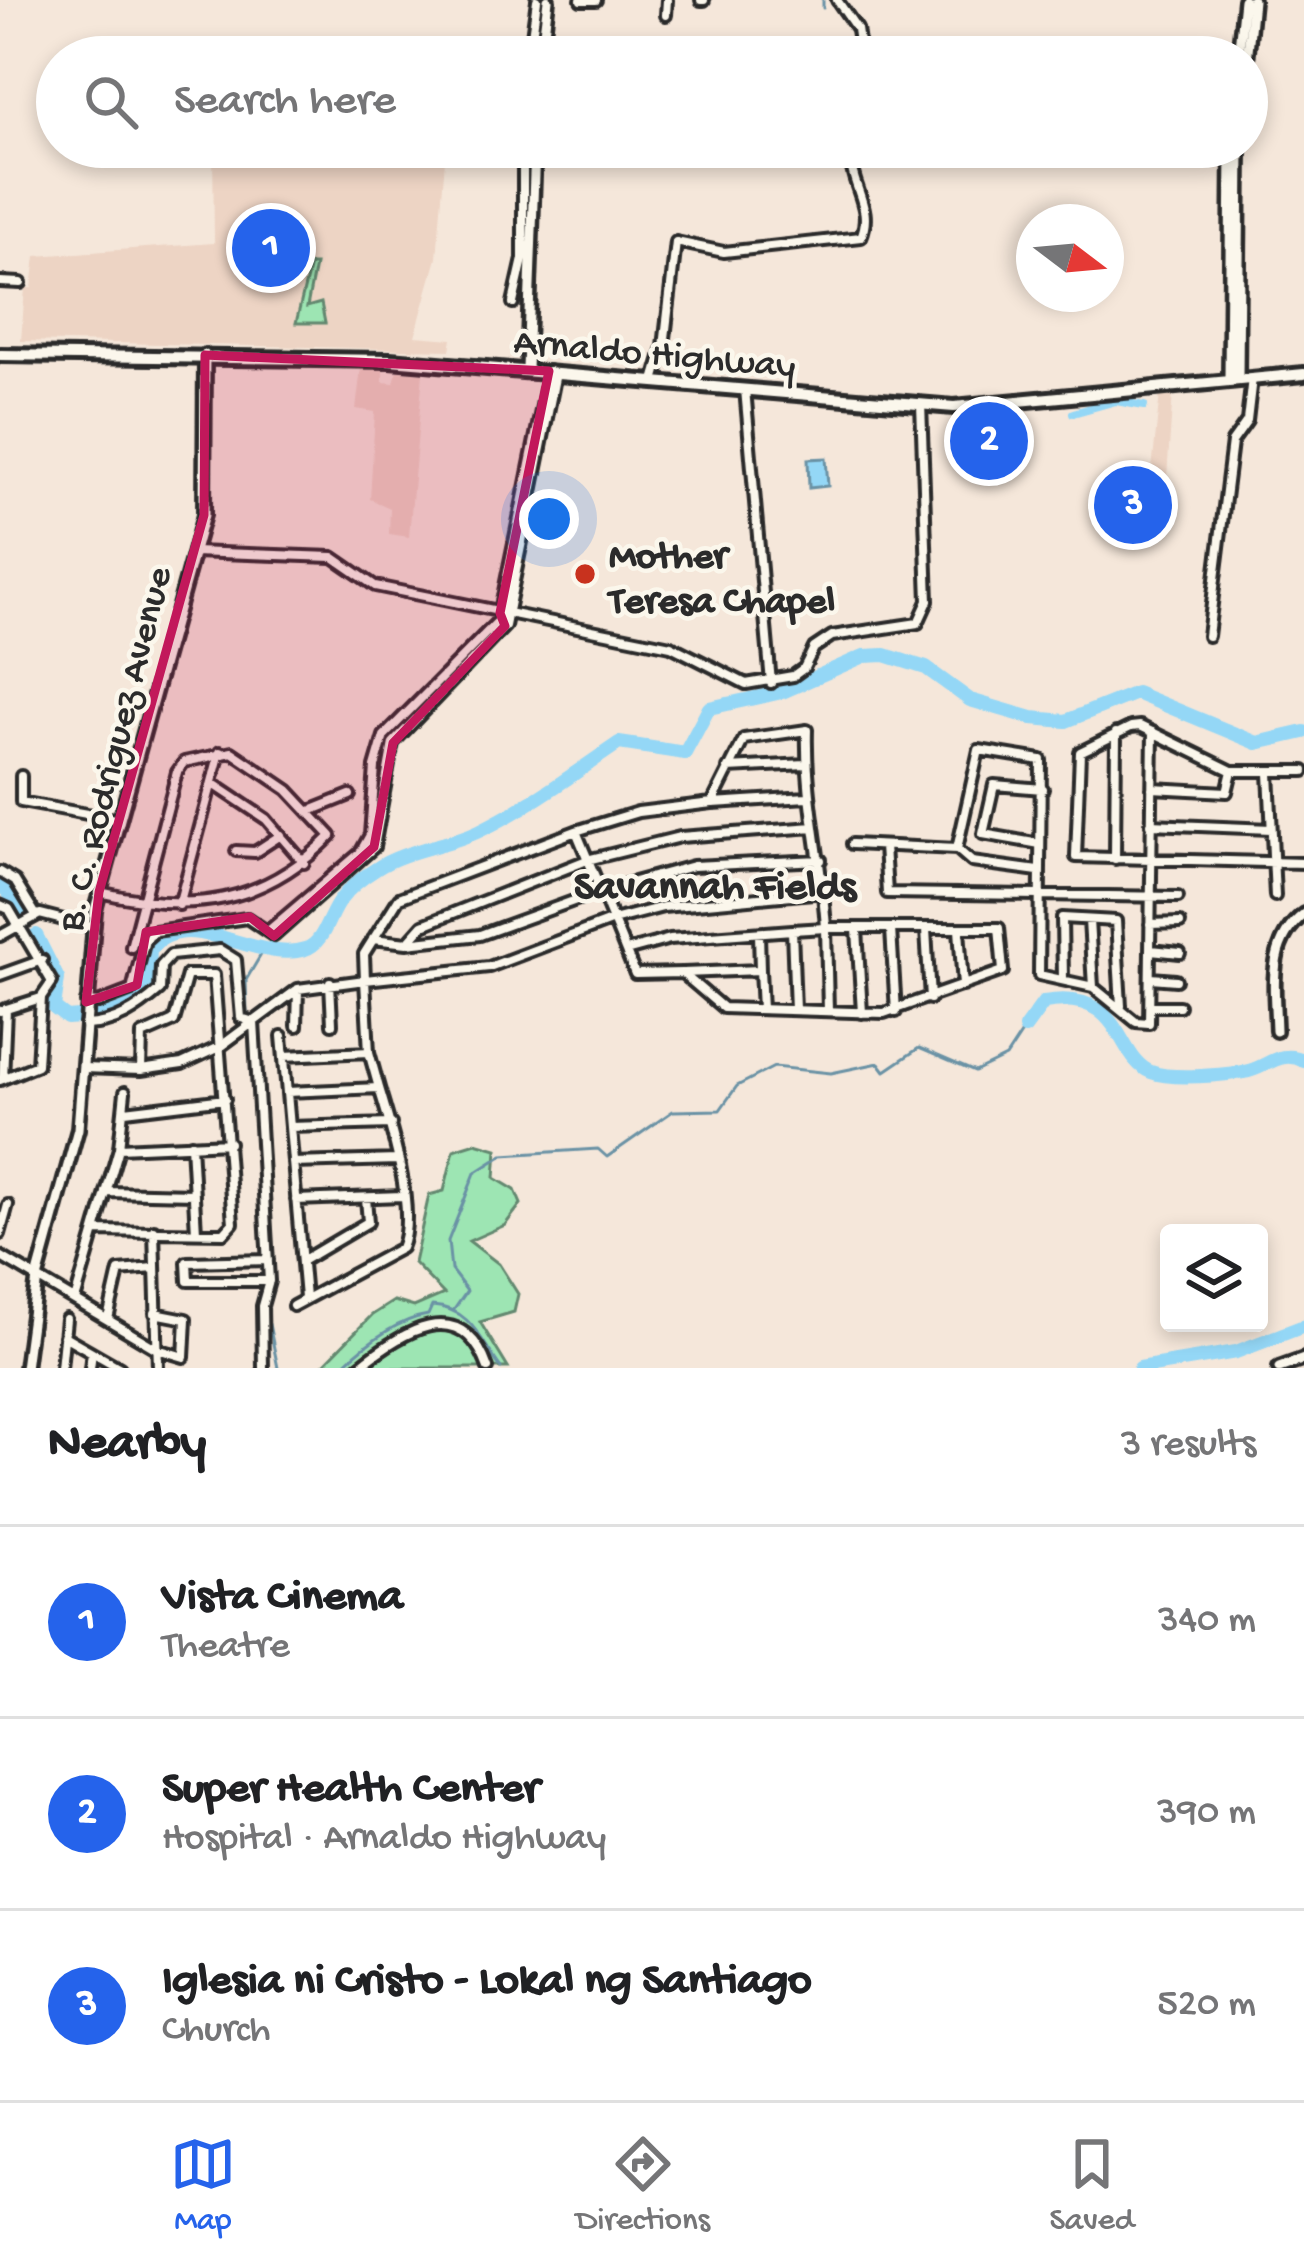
<!DOCTYPE html>
<html lang="en">
<head>
<meta charset="utf-8">
<style>
	:root { --surface:#fff; --page:#f6f6f6; --text:#202124; --muted:#757577; --line:#e0e0e0; --accent:#2563eb }
	body { margin:0; font-family:"Gochi Hand",sans-serif; background:var(--page); color:var(--text) }
	.controls { position:absolute; right:36px; bottom:36px; display:grid; overflow:hidden; border-radius:12px; box-shadow:0 6px 18px #0003 }
	.controls button { width:108px; height:108px; display:grid; place-items:center; padding:0; border:0; border-bottom:3px solid var(--line); background:var(--surface); color:var(--text); font:60px sans-serif }
	.compass { position:absolute; left:1016px; top:204px; width:108px; height:108px; border-radius:50%; background:var(--surface); box-shadow:0 6px 18px #0003; rotate:106deg }
	.you { position:absolute; left:549px; top:519px; width:42px; height:42px; margin:-30px; border:9px solid #fff; border-radius:50%; background:#1a73e8; box-shadow:0 0 0 18px #1a73e833 }
	.badge { display:grid; place-items:center; width:78px; height:78px; border-radius:50%; background:var(--accent); color:#fff; font-size:39px; font-weight:700 }
	.pin { position:absolute; translate:-50% -50%; border:6px solid #fff; box-shadow:0 3px 12px #0006 }
	.list { margin:0; padding:0; list-style:none }
	h2 { display:flex; justify-content:space-between; align-items:center; height:156px; margin:0; padding:0 48px; font-size:51px }
	h2 small { font-size:39px; font-weight:400; color:var(--muted) }
	.list li { display:grid; grid-template-columns:78px 1fr auto; gap:36px; align-items:center; box-sizing:border-box; height:192px; padding:0 48px; border-top:3px solid var(--line) }
	.list b { display:block; font-size:45px; white-space:nowrap }
	.list p { margin:0; font-size:39px; white-space:nowrap; color:var(--muted) }
	.list em { font-size:39px; font-style:normal; color:var(--muted) }
	.icon { flex:none; width:66px; height:66px; fill:none; stroke:currentColor; stroke-width:2; stroke-linecap:round; stroke-linejoin:round }
	.map { position:relative; flex:none; width:1304px; height:1368px; overflow:hidden }
	.search { position:absolute; background:var(--surface); box-shadow:0 6px 18px #0003; left:36px; right:36px; top:36px; height:132px; display:flex; align-items:center; gap:30px; box-sizing:border-box; padding:0 42px; border-radius:66px; color:var(--muted); font-size:45px }
	.sheet { height:732px; background:var(--surface) }
	nav { display:flex; justify-content:space-around; align-items:center; box-sizing:border-box; height:168px; border-top:3px solid var(--line); background:var(--surface); font-size:33px; color:var(--muted) }
	nav a { display:grid; justify-items:center; gap:6px }
	nav .on { color:var(--accent) }
	.map>svg:first-child { display:block }
</style>
</head>
<body>
<div class="map">
<svg width="1304" height="1368" viewBox="0 0 1304 1368">
	<rect width="100%" height="100%" fill="#f5e7da"/>
	<filter id="ink" filterUnits="userSpaceOnUse"><feTurbulence type="fractalNoise" baseFrequency=".00833" numOctaves="2"/><feDisplacementMap in="SourceGraphic" scale="24" xChannelSelector="R" yChannelSelector="G"/><feConvolveMatrix kernelMatrix="1 2 1 2 8 2 1 2 1" color-interpolation-filters="sRGB"/></filter>
	<g filter="url(#ink)">
		<!-- built -->
		<path fill="#edd4c4" d="M213,147H446L437,258L415,336L452,339L450,350L21,341L25,288H32L36,256L214,243Z
			M361,368L383,369V382L394,383L397,371L423,373L409,537L389,534L390,508L370,499L375,412L356,409Z
			M1173,392L1166,491L1150,489L1160,393Z"/>
		<!-- green -->
		<path fill="#9de5b3" stroke="#64886f" stroke-width="3" d="M310,265H315L307,307L321,303L325,323H296Z
			M476,1143L497,1149L495,1178L515,1190L521,1204L505,1225L469,1241L499,1264L518,1294L514,1312L480,1322L508,1368H320L372,1315L394,1301L414,1307L444,1294L414,1263L429,1195L444,1191L454,1150Z"/>
		<!-- water -->
		<path fill="#94d7f6" stroke="#6a92a5" stroke-width="3" d="M826,458L828,486L809,488L808,459Z"/>
		<g fill="none" stroke-linecap="round" stroke-linejoin="round">
			<!-- stream -->
			<path stroke="#6a92a5" stroke-width="3" d="M823,8V0
				M247,1013L246,980L262,953
				M453,1311L467,1291L451,1270L448,1241L475,1173L503,1155L598,1149L607,1157L673,1111L720,1110L737,1086L774,1067L831,1073L879,1063L885,1071L919,1048L975,1072L1006,1057L1025,1028
				M269,1324L278,1368
				M340,1368C363,1346 396,1320 428,1315L432,1306C472,1308 481,1342 501,1368"/>
			<!-- canal -->
			<path stroke="#94d7f6" stroke-width="8" d="M1073,413L1116,401L1144,406"/>
			<!-- river -->
			<path stroke="#94d7f6" stroke-width="14" d="M0,883L26,912
				M36,935L58,979L54,1008L67,1018L106,1015L148,988L150,950C186,903 257,965 305,949C325,943 328,914 341,899C350,887 363,877 376,869C404,850 447,846 479,831C529,807 573,774 619,743L685,753L709,708L782,692L864,656L885,655L926,668L970,700L1032,718L1066,721L1136,693L1257,743L1304,732
				M1025,1028L1044,1002C1124,988 1115,1058 1151,1072C1172,1080 1221,1075 1244,1072C1266,1069 1279,1048 1304,1061
				M1140,1368L1236,1352L1304,1326"/>
			<!-- minor casing -->
			<g stroke="#2b2b2b" stroke-width="16">
				<path id="minor" d="M581,0H596
					M701,0H704
					M837,0L857,29L861,57
					M666,15L667,0
					M529,57L537,0
					M0,282L21,283
					M513,303L523,259V147
					M654,381L664,347L676,242L724,252L861,237C875,205 847,185 851,147
					M745,389L771,683
					M193,552L333,557L375,586L671,646L746,684L793,676L804,668L814,648L832,636L918,623L928,601L921,404
					M1208,636L1232,442L1247,421L1252,378
					M728,768L806,764
					M1304,771H1232L1140,726L1131,727L1080,752L1076,857L1304,863
					M1269,773L1275,896
					M21,776V802L120,820
					M212,783L266,819L304,863
					M1152,788L1227,792L1232,771
					M713,803L807,797
					M310,811L350,795
					M1151,824L1271,829
					M576,831L601,891L693,866L821,860
					M852,844L957,849L972,862L1038,871
					M1040,844L983,834L994,785L1043,789
					M884,846L887,893L1178,897
					M957,849L979,750L1041,760L1039,975L1093,987L1136,1022L1149,1023L1153,732
					M236,851L255,852L281,835
					M1115,859L1116,733
					M0,872L15,881L36,915
					M99,892C191,914 263,905 331,836L288,790L232,752L184,762L177,772L131,947
					M0,905L9,909L52,982L41,998
					M179,905L220,752
					M1089,920L1093,987
					M1150,924L1180,923
					M857,929L862,1013
					M891,929L896,1012
					M926,929L930,999
					M959,929L963,986
					M268,931L360,853L370,835L375,767L384,736L498,621L549,371
					M0,936L40,914L91,927
					M373,939L407,943L423,925L587,860L680,837L814,827
					M407,943L480,935L601,891L613,920L489,967L365,980L364,954L399,898L576,831L638,812L712,803L744,739L807,730C805,797 822,861 826,928H999L1003,971L884,1013L723,1008L682,973L635,974L613,920L663,907L824,892
					M1151,950L1180,953
					M626,951L670,939L792,930
					M760,970L762,1009
					M683,973L760,970L759,933
					M0,975L42,960
					M1151,978L1176,980
					M1063,979L1062,918L1116,921L1121,1006
					M330,982L332,1024
					M86,1002L98,1003L132,990L145,940L155,931L247,918L274,936L374,847L393,743L505,626L556,373
					M1151,1006H1179
					M795,1010L792,930L826,928L828,1011
					M0,1011L41,998
					M85,1025C115,1025 138,1009 160,990L161,966L171,955L220,950L236,960L241,1018L254,1022L269,1281L262,1306L263,1368
					M297,1026L298,989
					M282,1036L305,1298
					M284,1056L369,1052L379,1088
					M83,1068L141,1070L182,1064L221,1046L298,989L365,980L369,1052
					M3,1079L6,1009
					M0,1080L37,1065L41,998
					M287,1092L379,1088C391,1127 417,1211 401,1248L293,1306
					M125,1111L225,1099
					M290,1127L391,1124
					M191,1144L196,1232
					M119,1148L229,1143
					M293,1163L398,1160
					M106,1192L194,1194
					M296,1200L402,1196
					M154,1230L158,1368
					M95,1231L224,1233L233,1223L214,975H187L174,1021L142,1035L141,1070
					M0,1234L8,1205
					M0,1256L157,1349L184,1357L186,1319L155,1313
					M268,1260L187,1262L188,1281H269
					M302,1261L368,1222L366,1198
					M75,1300L119,1148L125,1092
					M108,1319L119,1271L154,1268
					M64,1336L120,1368
					M61,1368L66,1319
					M90,1368L92,1352
					M357,1368C400,1333 461,1292 488,1368"/>
			</g>
			<!-- tertiary casing -->
			<g stroke="#2b2b2b" stroke-width="18">
				<path id="tertiary" d="M541,57L548,0
					M1238,57L1244,0
					M1247,61L1253,0
					M527,369L535,147
					M1238,379L1240,147
					M1229,380L1231,147
					M1276,1031C1275,988 1266,943 1304,914
					M25,1368L37,1278L78,1129L95,910L204,515L205,355
					M1279,1368L1304,1359"/>
			</g>
			<!-- secondary casing -->
			<g stroke="#2b2b2b" stroke-width="20">
				<path id="secondary" d="M0,355L390,360L954,407L1304,374"/>
			</g>
			<!-- minor -->
			<use href="#minor" stroke="#fbf7ec" stroke-width="8"/>
			<!-- tertiary -->
			<use href="#tertiary" stroke="#fbf7ec" stroke-width="9"/>
			<!-- secondary -->
			<use href="#secondary" stroke="#fbf7ec" stroke-width="10"/>
		</g>
	</g>
	<!-- marked area -->
	<path fill="#c2185b" fill-opacity="0.2" stroke="#c2185b" stroke-width="9" stroke-linejoin="round" d="M205,355L549,371L500,613L505,626L393,743L374,847L274,936L250,917L146,932L137,985L86,1002L99,892L204,515Z"/>
	<!-- markers -->
	<circle fill="#c8321e" stroke="#fbf7ec" stroke-width="4.5" cx="585" cy="574" r="12"/>
	<g text-anchor="middle" stroke-width="9" stroke-linejoin="round" paint-order="stroke">
		<!-- street labels -->
		<g font-size="39" fill="#2b2b2b" stroke="#fbf7ec">
			<text transform="translate(655 350) rotate(5)" y="14">Arnaldo Highway</text>
			<text transform="translate(111 748) rotate(-76)" y="14">B. C. Rodriguez Avenue</text>
		</g>
		<!-- poi labels -->
		<g font-size="39" font-weight="bold" fill="#2b2b2b" stroke="#fbf7ec" text-anchor="start">
			<text x="609" y="566">Mother<tspan x="609" dy="45">Teresa Chapel</tspan></text>
		</g>
		<!-- neighbourhood labels -->
		<g font-size="42" font-weight="bold" fill="#2b2b2b" stroke="#fbf7ec">
			<text x="715" y="897">Savannah Fields</text>
		</g>
	</g>
</svg>
<div class="controls">
<button><svg class="icon" aria-label="layers" viewBox="0 0 24 24"><path d="M12 4l9 5-9 5-9-5zM3 14l9 5 9-5"/></svg></button>
</div>
<svg class="compass" viewBox="-18 -18 36 36"><path d="M0-13l5 13h-10z" fill="#e53935"/><path d="M0 13l5-13h-10z" fill="#757577"/></svg>
<div class="you"></div>
<div class="pin badge" style="left:271px;top:248px">1</div>
<div class="pin badge" style="left:989px;top:441px">2</div>
<div class="pin badge" style="left:1133px;top:505px">3</div>
<div class="search"><svg class="icon" aria-label="search" viewBox="0 0 24 24"><circle cx="10" cy="10" r="6"/><path d="M15 15l6 6"/></svg>Search here</div>
</div>
<section class="sheet">
<h2>Nearby<small>3 results</small></h2>
<ul class="list">
<li><span class="badge">1</span><div><b>Vista Cinema</b><p>Theatre</p></div><em>340 m</em></li>
<li><span class="badge">2</span><div><b>Super Health Center</b><p>Hospital · Arnaldo Highway</p></div><em>390 m</em></li>
<li><span class="badge">3</span><div><b>Iglesia ni Cristo - Lokal ng Santiago</b><p>Church</p></div><em>520 m</em></li>
</ul>
</section>
<nav>
<a class="on"><svg class="icon" aria-label="map" viewBox="0 0 24 24"><path d="M3 6l6-2 6 2 6-2v14l-6 2-6-2-6 2zM9 4v14M15 6v14"/></svg>Map</a>
<a><svg class="icon" aria-label="directions" viewBox="0 0 24 24"><path d="M12 3l9 9-9 9-9-9zM9 14v-3h6M13 9l2 2-2 2"/></svg>Directions</a>
<a><svg class="icon" aria-label="saved" viewBox="0 0 24 24"><path d="M7 4h10v16l-5-4-5 4z"/></svg>Saved</a>
</nav>
</body>
</html>
